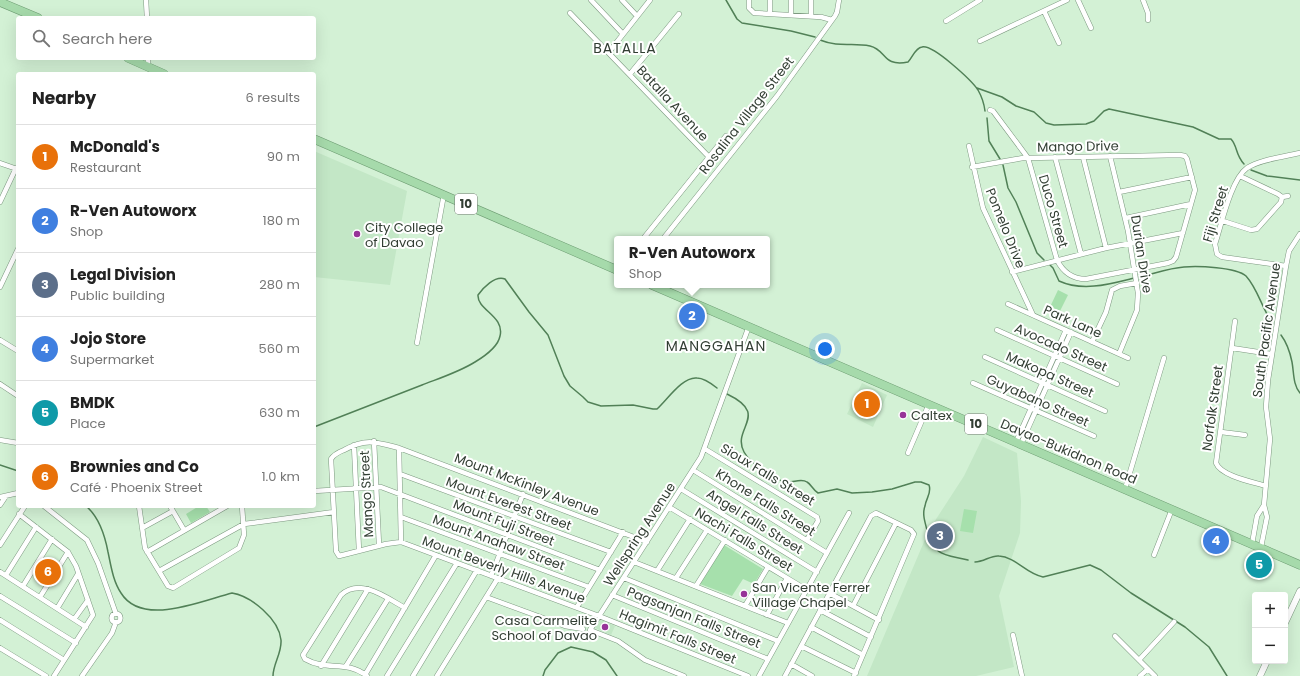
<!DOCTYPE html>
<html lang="en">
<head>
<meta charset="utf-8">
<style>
	:root { --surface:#fff; --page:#f2f2f2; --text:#222; --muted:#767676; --line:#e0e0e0; --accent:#0b8043 }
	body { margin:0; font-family:Poppins,sans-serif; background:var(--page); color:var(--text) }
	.controls { position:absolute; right:12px; bottom:12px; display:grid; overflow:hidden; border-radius:4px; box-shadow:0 4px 16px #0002 }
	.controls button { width:36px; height:36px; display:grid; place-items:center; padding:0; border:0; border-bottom:1px solid var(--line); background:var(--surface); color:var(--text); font:20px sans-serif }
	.you { position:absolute; left:825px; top:349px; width:14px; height:14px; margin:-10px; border:3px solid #fff; border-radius:50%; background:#1a73e8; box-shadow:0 0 0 6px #1a73e833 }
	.badge { display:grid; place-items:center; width:26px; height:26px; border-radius:50%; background:var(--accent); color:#fff; font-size:13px; font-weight:700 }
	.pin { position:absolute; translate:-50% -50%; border:2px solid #fff; box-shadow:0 1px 4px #0006 }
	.popup { position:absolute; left:614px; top:236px; width:156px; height:52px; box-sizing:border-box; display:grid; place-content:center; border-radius:4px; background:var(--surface); filter:drop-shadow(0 1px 3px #0005); font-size:13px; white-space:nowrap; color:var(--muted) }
	.popup b { font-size:15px; color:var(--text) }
	.popup::after { content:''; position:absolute; left:50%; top:100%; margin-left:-8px; border:8px solid transparent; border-top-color:var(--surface) }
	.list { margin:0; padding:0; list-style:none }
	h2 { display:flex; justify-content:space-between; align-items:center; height:52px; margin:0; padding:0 16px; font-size:17px }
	h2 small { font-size:13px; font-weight:400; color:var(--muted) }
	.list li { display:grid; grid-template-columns:26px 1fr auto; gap:12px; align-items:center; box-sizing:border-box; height:64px; padding:0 16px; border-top:1px solid var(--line) }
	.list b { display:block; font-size:15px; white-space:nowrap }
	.list p { margin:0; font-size:13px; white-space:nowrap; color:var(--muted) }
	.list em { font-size:13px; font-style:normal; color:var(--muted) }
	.icon { flex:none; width:22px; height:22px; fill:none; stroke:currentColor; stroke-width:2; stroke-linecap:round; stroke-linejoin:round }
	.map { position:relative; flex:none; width:1300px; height:676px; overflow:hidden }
	.search { position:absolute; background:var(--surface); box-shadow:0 4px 16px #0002; left:16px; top:16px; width:300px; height:44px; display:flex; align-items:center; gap:10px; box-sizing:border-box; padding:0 14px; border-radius:4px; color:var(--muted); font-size:15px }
	.panel { position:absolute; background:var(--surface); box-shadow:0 4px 16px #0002; left:16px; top:72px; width:300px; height:436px; border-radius:4px }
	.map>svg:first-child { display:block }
</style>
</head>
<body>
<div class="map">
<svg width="1300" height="676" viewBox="0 0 1300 676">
	<rect width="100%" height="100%" fill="#d3f1d5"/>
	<!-- built -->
	<path fill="#c3e7c6" d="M314,151L407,191L390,285L314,277Z
		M862,383L887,395L873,427L847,414Z
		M983,437L1017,453L1021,501L1020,533L999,596L1014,667L976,676H867L929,530L964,476Z
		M599,619L615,626L611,635L595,628Z"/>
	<!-- green -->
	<path fill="#a6e0ac" d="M1058,290L1068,295L1060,311L1050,307Z
		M199,506H206L210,512L191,523L186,514Z
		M964,509L977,511L973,533L960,531Z
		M724,545L763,569L754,584L743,579L732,596L700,584Z"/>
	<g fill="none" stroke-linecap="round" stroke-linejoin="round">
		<!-- stream -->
		<path stroke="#518057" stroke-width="1.5" d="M726,0L737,19L742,23L791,31L815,37
			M820,40C840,48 852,42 870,46C887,50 882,67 908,62C913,57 915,48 922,47C933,44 972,81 978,90C982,97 984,103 985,111
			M977,88L1002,97L1016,106L1034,112L1046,123L1054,125L1086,124L1094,121L1104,111L1109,109L1193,127L1219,139H1231C1238,147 1235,154 1244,164
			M987,118L989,141L1000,159
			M1003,165L1008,188L1016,202L1037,253L1044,260
			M1251,170L1267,176L1300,180
			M1050,265L1053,268L1059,281C1083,292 1110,284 1134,278
			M1139,277C1153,274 1169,268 1184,267C1198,266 1236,267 1246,276C1258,289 1262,309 1273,324
			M1281,335C1287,343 1290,352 1292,362C1294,373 1293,385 1300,393
			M727,394C771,415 731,428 744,452C750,463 774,480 786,482C793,483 801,478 807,482C811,484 813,490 818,493L837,489L852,493L872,492L892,489L915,482H921L929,485C932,493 926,498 925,506C922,514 925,522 927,530C935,557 943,554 968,560
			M314,427C350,413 386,399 422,385C440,378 459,372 475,362C485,356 498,347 500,336C505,316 477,310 478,295C483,288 495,275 505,279L529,312L548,335L564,376L570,386L583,397L588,402L601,406L633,405L653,409H657C667,400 683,376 697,378C704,378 712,384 717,388
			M0,465L18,471
			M86,506C99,517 105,536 108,552C111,566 113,581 121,593C142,627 201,601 232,593C251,596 279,619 281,640C282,653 273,664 273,676
			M975,562C984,562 991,555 999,556C1016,557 1026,574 1043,577L1090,565L1101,570L1131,593L1185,627L1209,647L1227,676
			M543,676L545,670L558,653L571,647L593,652L606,660L617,676"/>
		<!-- minor casing -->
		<g stroke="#7d9980" stroke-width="5.5">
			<path id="minor" d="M146,0L147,18
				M591,0L623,34
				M622,0L637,16
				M749,0V8L754,13L821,17L832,20
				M1078,0L1091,28
				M1143,0L1148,13V20
				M1044,11L1059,43
				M570,13L709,157
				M770,14V0
				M791,15V0
				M811,16V0
				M946,21L980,0
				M980,41L1067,0
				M609,52L650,0
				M148,58V67
				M630,74L679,14
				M969,146L983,208L1033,315
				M1110,156L1128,231L1138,293L1137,310L1119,354
				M1055,157L1081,254
				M1083,157L1106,248
				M0,163L17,169
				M972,167L1023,158H1028L1180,155L1185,156L1187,159L1195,190L1176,257L1173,261L1168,263L1086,279C1072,279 1063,272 1057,260L1028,158L993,111L990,110
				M1240,176L1278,194L1282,197
				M1119,192L1192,177
				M1282,197L1288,196
				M0,202L16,168
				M1126,218L1191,204
				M1223,221L1251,230L1257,229L1281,202L1282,197
				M643,239L726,136
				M663,239L777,96L835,16L837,12L839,0
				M1286,266L1222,257L1217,254L1215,244C1221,226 1231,179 1247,168C1261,159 1284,157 1300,153
				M1012,272L1106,248L1183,233
				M0,287L18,249
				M1008,304L1128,358
				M1235,321L1216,463C1221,476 1253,482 1266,486
				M997,330L1117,384
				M0,340L18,351
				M1092,342L1106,312L1112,290L1120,286L1137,283
				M417,343L444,194
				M1232,348L1271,354
				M985,357L1105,411
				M973,383L1094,436
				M0,384L18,396
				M1221,432L1245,435
				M0,440L18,443
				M374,441L379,545
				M1016,442L1066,330
				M1021,444L1071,332
				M354,445L359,551
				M399,448L401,542
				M705,449L817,517L818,521L807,540
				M908,453L929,404
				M693,470L827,553
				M400,474L611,552
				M681,489L817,572
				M1125,489L1164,358
				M314,491L381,487L600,570
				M0,497L18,493
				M0,505L6,496
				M44,506L87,540L98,563L116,614
				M139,506L145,548L168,586L173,588L239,548L244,535L242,506
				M170,506L184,530
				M669,507L807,590
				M19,514L68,552L76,566L93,615L54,676
				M401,517L589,587
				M142,528L173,511
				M647,542L399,448C376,442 366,438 344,450C339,452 334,454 331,459L336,551L339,556L386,544L401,542L599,616L748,676
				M1252,544L1257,516L1264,505
				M0,545L25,506
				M1261,547L1267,517L1264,505L1270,439L1266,407L1268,380L1286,266L1289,251L1300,234
				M147,552L227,506
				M1154,555L1172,509
				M634,562L788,623
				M159,571L244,524L334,512
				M657,571L690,519
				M0,572L86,627
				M6,575L36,527
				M491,576L523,494
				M624,578L778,641
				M676,578L707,530
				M23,586L52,539
				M696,586L725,540
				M829,593L879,620
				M612,595L768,659
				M0,596L76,643
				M40,597L68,552
				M486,597L565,626L583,629
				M745,606L768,567
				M853,606L896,523
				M58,607L78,574
				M577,607L623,532
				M820,610L871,637
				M111.5 618a4.5 4.5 0 1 1 9 0a4.5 4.5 0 1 1-9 0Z
				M767,615L787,578
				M75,618L88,600
				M0,620L64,660
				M811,627L863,655
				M1013,635L1022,676
				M1115,636L1155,676
				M801,646L856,673
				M0,648L46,676
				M1139,660L1174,622
				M791,664L812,676
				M321,666L368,589
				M346,666L388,599
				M365,675L436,555
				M82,676L112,633L116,622
				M367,676C345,659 328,672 305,659L303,655L341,595C360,577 387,598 405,608
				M387,676L457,563
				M413,676L477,570
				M437,676L498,578
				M684,676L645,660L618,641L590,630L701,457L749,326
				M759,676L849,513
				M785,676L871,516L876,513L911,530L914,534L854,676
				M1140,676L1148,669"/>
		</g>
		<!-- tertiary casing -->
		<g stroke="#7d9980" stroke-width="7">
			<path id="tertiary" d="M1285,623L1300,591
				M1260,676L1267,661"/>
		</g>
		<!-- trunk casing -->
		<g stroke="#6e9d73" stroke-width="9">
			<path id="trunk" d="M0,2L38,18
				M128,58L164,74
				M314,139L617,270
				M652,285L1300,565"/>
		</g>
		<!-- minor -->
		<use href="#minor" stroke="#fff" stroke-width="4.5"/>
		<!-- tertiary -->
		<use href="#tertiary" stroke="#fff" stroke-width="6"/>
		<!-- trunk -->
		<use href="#trunk" stroke="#a6daab" stroke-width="8"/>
	</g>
	<!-- markers -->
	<g fill="#973398" stroke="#fff" stroke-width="1.5">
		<circle cx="357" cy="234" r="4"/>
		<circle cx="903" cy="415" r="4"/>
		<circle cx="744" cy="594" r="4"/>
		<circle cx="605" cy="627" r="4"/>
	</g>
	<g text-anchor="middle" stroke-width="4" stroke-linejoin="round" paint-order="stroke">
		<!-- shield labels -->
		<g fill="#fff" stroke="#707870" stroke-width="1">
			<rect x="455" y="194" width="22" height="20" rx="3"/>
			<rect x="965" y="414" width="22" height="20" rx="3"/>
		</g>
		<g font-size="12" font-weight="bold" fill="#323e33">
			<text x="466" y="208">10</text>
			<text x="976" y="428">10</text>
		</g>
		<!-- street labels -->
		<g font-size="13" fill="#323e33" stroke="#fff">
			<text transform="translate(673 103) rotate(47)" y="5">Batalla Avenue</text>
			<text transform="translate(746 115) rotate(-52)" y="5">Rosalina Village Street</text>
			<text transform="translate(1078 146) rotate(-1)" y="5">Mango Drive</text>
			<text transform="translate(1054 211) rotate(74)" y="5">Duco Street</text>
			<text transform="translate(1215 214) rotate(-73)" y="5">Fiji Street</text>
			<text transform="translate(1006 228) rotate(68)" y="5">Pomelo Drive</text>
			<text transform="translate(1142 254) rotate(81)" y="5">Durian Drive</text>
			<text transform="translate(1073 321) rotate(24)" y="5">Park Lane</text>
			<text transform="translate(1266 330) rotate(-82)" y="5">South Pacific Avenue</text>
			<text transform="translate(1061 347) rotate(24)" y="5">Avocado Street</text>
			<text transform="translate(1050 374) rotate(24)" y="5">Makopa Street</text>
			<text transform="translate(1038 400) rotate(24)" y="5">Guyabano Street</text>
			<text transform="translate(1212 408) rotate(-82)" y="5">Norfolk Street</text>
			<text transform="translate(1069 451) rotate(23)" y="5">Davao-Bukidnon Road</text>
			<text transform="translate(768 474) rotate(31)" y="5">Sioux Falls Street</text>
			<text transform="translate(527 484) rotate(21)" y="5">Mount McKinley Avenue</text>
			<text transform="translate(366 494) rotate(-93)" y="5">Mango Street</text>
			<text transform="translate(766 502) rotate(32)" y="5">Khone Falls Street</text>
			<text transform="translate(509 503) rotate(20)" y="5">Mount Everest Street</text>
			<text transform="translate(755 521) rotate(32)" y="5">Angel Falls Street</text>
			<text transform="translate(504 522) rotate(21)" y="5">Mount Fuji Street</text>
			<text transform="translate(639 534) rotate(-57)" y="5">Wellspring Avenue</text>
			<text transform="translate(744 539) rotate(31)" y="5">Nachi Falls Street</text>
			<text transform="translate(499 542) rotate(20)" y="5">Mount Anahaw Street</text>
			<text transform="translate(504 569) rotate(20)" y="5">Mount Beverly Hills Avenue</text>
			<text transform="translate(694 617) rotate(22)" y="5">Pagsanjan Falls Street</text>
			<text transform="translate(678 636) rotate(22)" y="5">Hagimit Falls Street</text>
		</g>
		<!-- poi labels -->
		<g font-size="13" fill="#323e33" stroke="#fff" text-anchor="start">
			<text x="365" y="232">City College<tspan x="365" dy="15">of Davao</tspan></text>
			<text x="911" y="420">Caltex</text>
			<text x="752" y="592">San Vicente Ferrer<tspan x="752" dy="15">Village Chapel</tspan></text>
			<text x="597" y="625" text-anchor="end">Casa Carmelite<tspan x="597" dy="15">School of Davao</tspan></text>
		</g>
		<!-- neighbourhood labels -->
		<g font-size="14" letter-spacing="1" fill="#323e33" stroke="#fff">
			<text x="625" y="53">BATALLA</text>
			<text x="716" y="351">MANGGAHAN</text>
		</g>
	</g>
</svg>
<div class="controls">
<button>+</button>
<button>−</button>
</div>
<div class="you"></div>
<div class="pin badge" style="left:867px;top:404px;background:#e8710a">1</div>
<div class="pin badge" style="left:692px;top:316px;background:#3f7fe0">2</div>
<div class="popup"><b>R-Ven Autoworx</b>Shop</div>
<div class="pin badge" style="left:940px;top:536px;background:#5c6f8a">3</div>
<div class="pin badge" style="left:1216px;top:541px;background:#3f7fe0">4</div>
<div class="pin badge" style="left:1259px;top:565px;background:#0f9aa8">5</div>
<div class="pin badge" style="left:48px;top:572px;background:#e8710a">6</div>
<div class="search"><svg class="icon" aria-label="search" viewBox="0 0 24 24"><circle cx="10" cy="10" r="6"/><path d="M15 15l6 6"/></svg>Search here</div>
<section class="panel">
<h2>Nearby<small>6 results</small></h2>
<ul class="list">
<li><span class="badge" style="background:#e8710a">1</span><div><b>McDonald's</b><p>Restaurant</p></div><em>90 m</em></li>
<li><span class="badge" style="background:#3f7fe0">2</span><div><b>R-Ven Autoworx</b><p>Shop</p></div><em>180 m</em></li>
<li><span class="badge" style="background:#5c6f8a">3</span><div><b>Legal Division</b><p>Public building</p></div><em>280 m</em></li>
<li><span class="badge" style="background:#3f7fe0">4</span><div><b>Jojo Store</b><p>Supermarket</p></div><em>560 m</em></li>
<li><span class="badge" style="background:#0f9aa8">5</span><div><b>BMDK</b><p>Place</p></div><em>630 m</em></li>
<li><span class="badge" style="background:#e8710a">6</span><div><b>Brownies and Co</b><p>Café · Phoenix Street</p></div><em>1.0 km</em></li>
</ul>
</section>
</div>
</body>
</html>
